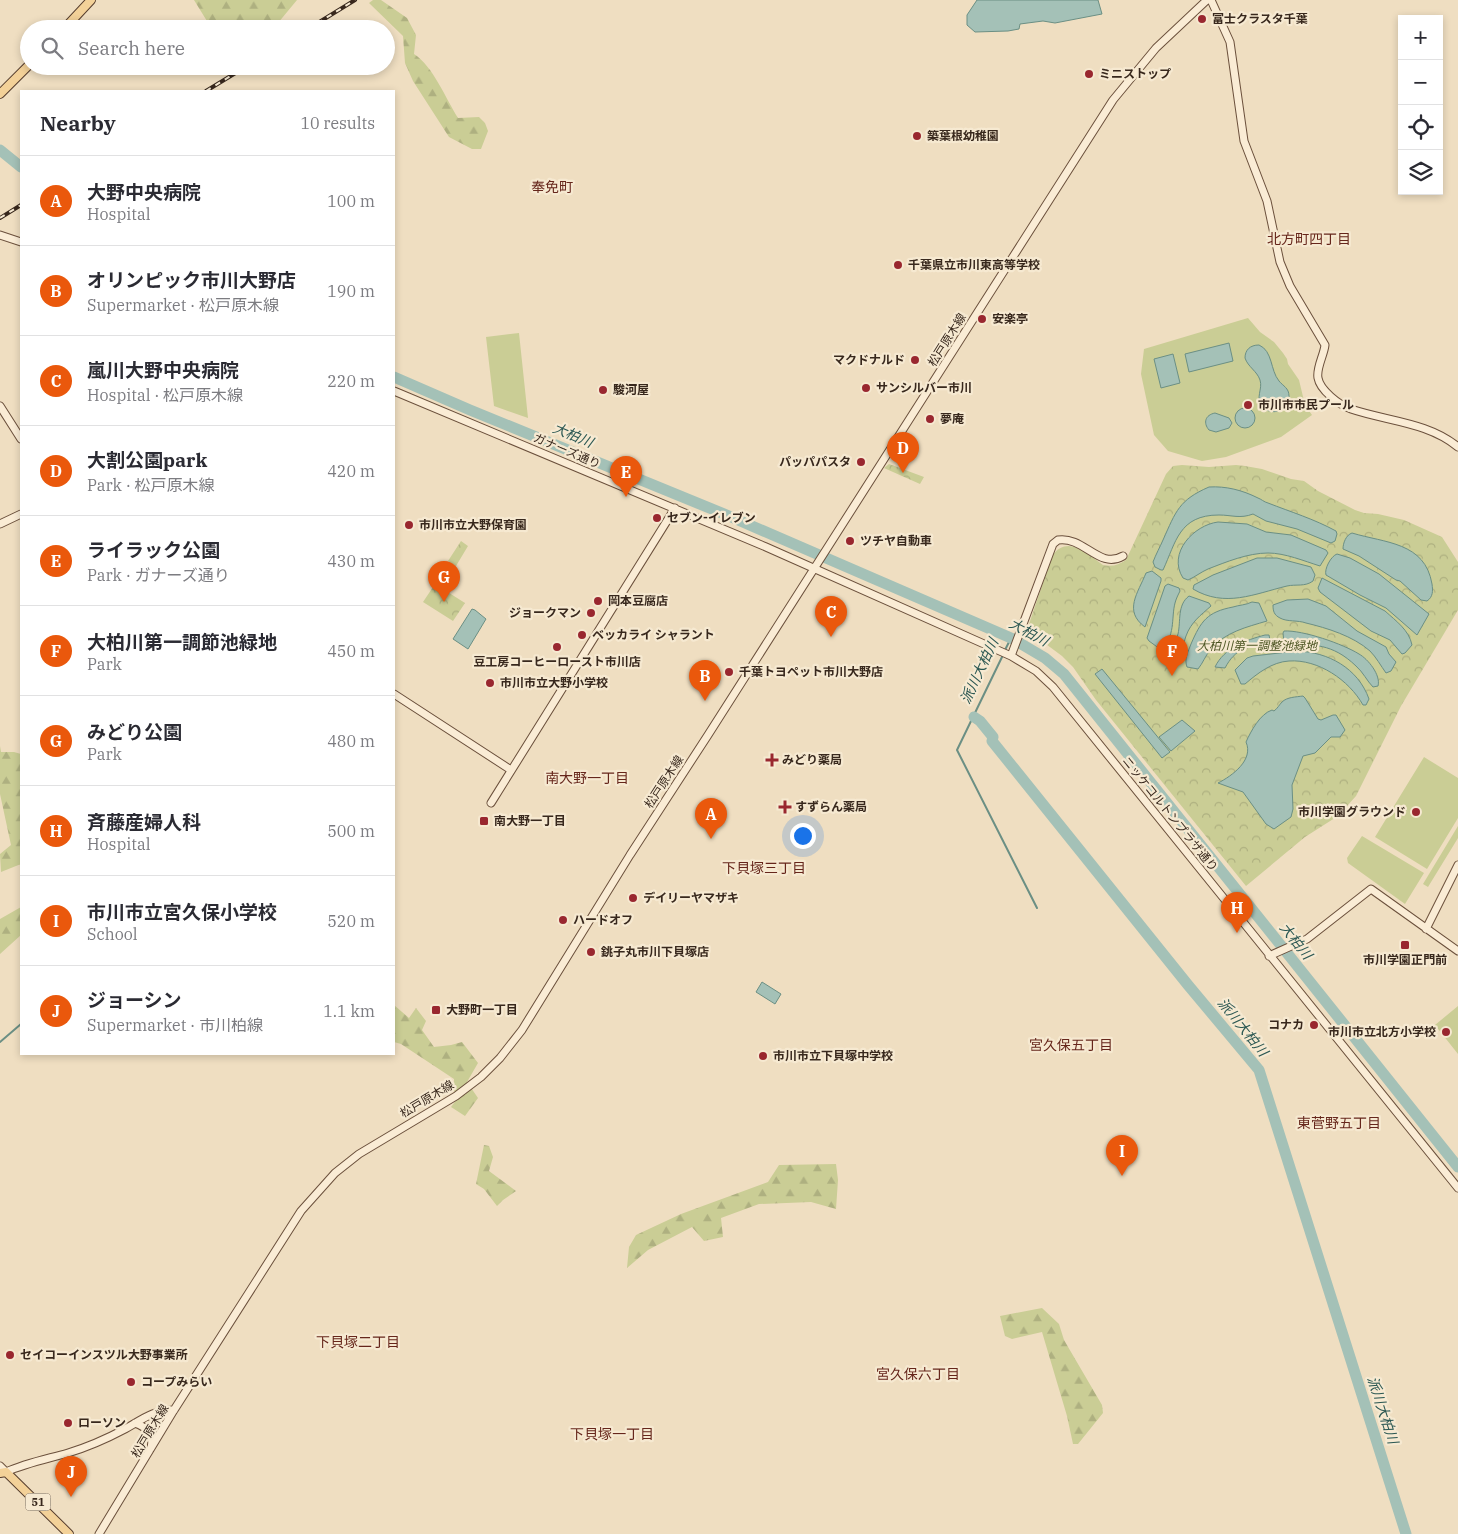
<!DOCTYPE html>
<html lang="en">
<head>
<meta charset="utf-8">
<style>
	:root { --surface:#fff; --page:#f7f7f7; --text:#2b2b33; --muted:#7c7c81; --line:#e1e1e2; --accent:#ea580c }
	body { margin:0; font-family:"IBM Plex Serif","Noto Sans JP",serif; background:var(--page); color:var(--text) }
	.controls { position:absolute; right:15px; top:15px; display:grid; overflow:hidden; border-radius:0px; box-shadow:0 2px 8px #0003 }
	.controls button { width:45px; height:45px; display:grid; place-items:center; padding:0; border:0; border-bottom:1px solid var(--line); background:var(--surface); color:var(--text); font:25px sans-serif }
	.you { position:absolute; left:802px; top:835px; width:18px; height:18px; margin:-12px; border:4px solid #fff; border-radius:50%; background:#1a73e8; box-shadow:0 0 0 8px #1a73e833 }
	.badge { display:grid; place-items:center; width:32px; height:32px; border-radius:50%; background:var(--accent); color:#fff; font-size:16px; font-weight:700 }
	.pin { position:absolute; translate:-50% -41px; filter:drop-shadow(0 1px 2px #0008) }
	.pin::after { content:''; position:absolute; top:26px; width:18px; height:15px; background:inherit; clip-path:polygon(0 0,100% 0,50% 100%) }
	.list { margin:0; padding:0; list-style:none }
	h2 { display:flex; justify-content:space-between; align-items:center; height:65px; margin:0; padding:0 20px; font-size:21px }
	h2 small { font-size:16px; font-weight:400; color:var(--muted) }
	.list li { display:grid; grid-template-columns:32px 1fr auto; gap:15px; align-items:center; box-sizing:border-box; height:90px; padding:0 20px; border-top:1px solid var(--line) }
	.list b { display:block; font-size:19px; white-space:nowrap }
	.list p { margin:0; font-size:16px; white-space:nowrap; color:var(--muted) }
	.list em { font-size:16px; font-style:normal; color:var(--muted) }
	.icon { flex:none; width:28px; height:28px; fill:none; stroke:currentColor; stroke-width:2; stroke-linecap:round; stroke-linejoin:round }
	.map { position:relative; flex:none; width:1458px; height:1534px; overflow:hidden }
	.search { position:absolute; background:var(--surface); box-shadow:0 2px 8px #0003; left:20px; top:20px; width:375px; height:55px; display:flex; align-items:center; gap:12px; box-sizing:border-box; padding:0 18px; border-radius:28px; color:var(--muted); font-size:19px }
	.panel { position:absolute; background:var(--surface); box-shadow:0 2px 8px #0003; left:20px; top:90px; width:375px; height:965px; border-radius:0px }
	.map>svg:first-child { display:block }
</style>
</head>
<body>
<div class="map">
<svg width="1458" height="1534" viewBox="0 0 1458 1534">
	<defs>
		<pattern id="forest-firs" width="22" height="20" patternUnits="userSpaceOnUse" patternTransform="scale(1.25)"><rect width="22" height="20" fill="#cacd95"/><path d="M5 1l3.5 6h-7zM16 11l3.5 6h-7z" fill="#aeb080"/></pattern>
		<pattern id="park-crowns" width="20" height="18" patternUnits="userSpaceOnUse" patternTransform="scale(1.25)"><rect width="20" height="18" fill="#cacd95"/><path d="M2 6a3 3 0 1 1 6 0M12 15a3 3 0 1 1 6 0" fill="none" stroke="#aeb080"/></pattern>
	</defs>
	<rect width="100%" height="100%" fill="#efdec1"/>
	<!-- forest -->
	<path fill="url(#forest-firs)" d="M194,0H297L273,29H209L210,26Z
		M373,0H381L407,18L416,35L414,54C433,66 446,99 458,118L479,117L485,123L488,131L481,149H472L449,137L413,81L405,63L403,36L369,3Z
		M0,746L1,752H14L21,754L20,782L21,864L1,872L0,854L11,845L0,794Z
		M21,907V935L0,954V919Z
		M394,1005L409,1018L416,1008L426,1021L422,1030L434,1047L451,1045L462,1042L478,1063L467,1082L478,1098L465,1116L451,1107L457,1099L454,1090V1079L401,1044L394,1042Z
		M484,1145L489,1146L493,1157L489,1171L516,1191L503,1200L497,1206L484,1189L476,1184Z
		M836,1164L838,1180L836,1209L811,1202L759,1204L721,1218L723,1237L704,1241L692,1227L648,1250L627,1268L629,1247L636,1235L681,1214L768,1182L779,1165Z
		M1042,1308L1059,1324L1064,1340L1102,1405L1103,1413L1078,1444H1073L1067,1416L1042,1332L1012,1339L1005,1336L1000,1316Z"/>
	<!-- park -->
	<path fill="url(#park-crowns)" d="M889,464L924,477L920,484L884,468Z
		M1182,465L1209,467L1236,465L1245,466L1262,469L1291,479L1304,481L1318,491L1355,510L1364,513L1378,514L1404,520L1442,537L1458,562V610L1401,706L1356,796L1338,816L1305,837L1246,886L1096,700L1073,667L1062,656L1027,630L1052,556C1068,534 1087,554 1103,565C1113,567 1118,565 1126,560L1166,474L1173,466Z
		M461,541L468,546L456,566L448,561Z
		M435,584L465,603L453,621L423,602Z"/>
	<!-- pitch -->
	<path fill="#cacd95" d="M1248,318L1260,332L1274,342L1283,353L1287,359L1288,364L1299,380L1305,405L1312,415L1281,437L1226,457L1202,461L1168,451L1154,435L1141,374L1144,349Z
		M519,333L528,418L494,406L486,337Z
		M1424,757L1458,778V818L1427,869L1375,837Z
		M1458,826V838L1428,887L1423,884Z
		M1362,836L1424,873L1405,904L1348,863L1347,858Z
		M1458,1006V1054L1435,1025Z"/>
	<!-- water -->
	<path fill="#a4c1b7" stroke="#6b8f84" d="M977,0H1098L1102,14L1055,23L1043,21L1020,24L1019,29L1008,31L975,32L967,25V15Z
		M1229,343L1233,361L1189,372L1185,354Z
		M1259,345C1273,351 1270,370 1279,381C1283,386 1289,388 1289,396C1291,411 1270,417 1262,406C1255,398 1263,389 1260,380C1257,371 1248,367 1245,358C1245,350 1250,345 1259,345Z
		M1173,354L1180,383L1161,388L1154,359Z
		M1235 418a10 10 0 1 1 20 0a10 10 0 1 1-20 0Z
		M1215,413L1229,418L1232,423L1229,428L1216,432L1209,430C1203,423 1205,415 1215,413Z
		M1209,487C1226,486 1242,490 1258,498C1261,499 1264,502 1268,503C1291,512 1314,519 1336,531L1337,534L1335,541L1331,543L1297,529L1266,521L1253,514C1240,519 1232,515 1219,515C1179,515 1176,542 1163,570H1161L1155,567L1153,562C1156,554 1160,547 1163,540C1176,511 1179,500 1209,487Z
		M1218,522L1247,524L1266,532L1291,535L1326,550L1328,553L1320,566C1304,561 1285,553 1268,553C1248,553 1226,562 1208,569C1201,572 1195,577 1188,580L1183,578C1167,553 1194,525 1218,522Z
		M1352,533C1385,543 1425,542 1432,584C1433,591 1433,597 1427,601L1421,600L1400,581L1396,580L1359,556L1343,549C1343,543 1346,535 1352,533Z
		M1337,554L1350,558L1379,574L1429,614L1417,635L1386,608L1360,595L1326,575C1324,569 1331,556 1337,554Z
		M1257,558H1277L1311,567L1315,575L1313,581C1305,587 1296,584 1287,586C1254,594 1225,608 1193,589L1194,585L1213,575Z
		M1152,571L1161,578V581L1145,627C1123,611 1138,593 1146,573Z
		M1322,578L1385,611C1396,621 1409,630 1412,645L1405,653L1402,654L1390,640L1371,631L1320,592L1318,588Z
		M1168,584L1179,588L1180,591C1178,595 1176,599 1175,603C1171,618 1176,638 1160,649L1149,641L1147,638L1165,586Z
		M1189,596L1209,603L1211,606C1201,615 1191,622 1186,636C1183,644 1182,657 1175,660L1168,656C1167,649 1176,642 1178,634C1181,621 1177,605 1189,596Z
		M1308,599L1326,606L1357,631L1386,647L1389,654L1396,662L1391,671L1386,673C1381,666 1376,657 1370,651C1353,636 1327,628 1306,623C1298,620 1287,622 1280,618C1274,615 1273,611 1273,605L1287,600Z
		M1252,602L1259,603L1267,621C1247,627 1225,632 1211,649C1205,656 1203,663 1198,669L1187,667C1184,659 1188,652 1191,644C1201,621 1207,612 1233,607C1239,605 1246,605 1252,602Z
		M472,609L475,610L486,619L468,649L453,639Z
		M1284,631C1303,630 1343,644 1359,654C1368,659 1381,675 1378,686L1373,687C1367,681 1363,672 1356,666C1332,643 1314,645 1284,643L1283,633Z
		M1265,635H1269L1270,640L1268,644C1248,645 1235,649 1225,668L1215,667C1224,648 1246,640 1265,635Z
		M1297,651C1328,652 1358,668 1369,699L1366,705H1363C1349,680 1318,659 1289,661C1272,662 1258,673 1245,684H1241L1235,670L1247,658L1253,656Z
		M1102,669L1170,752L1162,758L1095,674Z
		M1303,696L1305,698L1318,719L1321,720L1333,715H1336L1345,730L1340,737H1331L1315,753L1303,756L1292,785L1293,809L1291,817L1274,829L1266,824L1243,792L1218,783C1232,776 1254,760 1246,742C1251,731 1260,714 1272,710L1274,711C1278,708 1279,705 1282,702C1287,697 1296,697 1303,696Z
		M1182,720L1195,731L1171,751L1159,737Z
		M762,982L781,994L775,1004L756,992Z"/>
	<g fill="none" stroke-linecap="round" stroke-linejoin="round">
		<!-- stream -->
		<path stroke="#6b8f84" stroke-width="2" d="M1005,650L1011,638
			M1003,655L957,750L1037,908
			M0,1042L21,1024"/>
		<!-- river -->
		<path stroke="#a4c1b7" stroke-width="11" d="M0,150L21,167
			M394,377L470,410L729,516L1011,638L1045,658L1064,674L1458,1167
			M974,717L980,721L993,737L992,741L1188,985L1259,1070L1406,1534"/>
		<!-- secondary casing -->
		<g stroke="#6b503c" stroke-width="9">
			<path id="secondary" d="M1211,0L1230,42L1244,141L1267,201L1280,262L1290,286L1325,345C1324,355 1316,368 1318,378C1320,390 1339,405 1351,409C1386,421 1428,422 1458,447
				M0,235L21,242
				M394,391L766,547L1011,656L1036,671L1053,687L1458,1188
				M0,406L21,439
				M0,524L21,514
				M1011,656L1053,544L1058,540C1084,536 1099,570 1123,556
				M394,694L511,770
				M491,803L675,508
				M1426,929L1458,865
				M1269,956L1307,939L1371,889L1458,951
				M135,1423C148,1428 154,1434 151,1448
				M0,1466L6,1472C26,1463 47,1459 68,1453C88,1447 108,1438 125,1429C141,1420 155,1409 174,1410
				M99,1534L174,1410L301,1211L335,1173L359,1154L456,1096L481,1077L500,1058L522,1030L630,855L708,735L1113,100L1156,48L1207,0"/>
		</g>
		<!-- primary casing -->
		<g stroke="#563d2d" stroke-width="10">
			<path id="primary" d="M64,29L91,0
				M0,94L29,65
				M0,1473L6,1472L69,1534"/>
		</g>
		<!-- secondary -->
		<use href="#secondary" stroke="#faecd5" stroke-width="7"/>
		<!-- primary -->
		<use href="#primary" stroke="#f3d198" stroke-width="8"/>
		<!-- rail casing -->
		<g stroke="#38281d" stroke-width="4">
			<path id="rail" d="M308,29L355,0
				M206,91L247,66
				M0,218L21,205"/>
		</g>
		<!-- rail -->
		<use href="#rail" stroke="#f6e9d1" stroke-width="2" stroke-dasharray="5.5" stroke-linecap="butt"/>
	</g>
	<!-- markers -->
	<g fill="#99272f" stroke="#f6e9d1" stroke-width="2">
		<circle cx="1202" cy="19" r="5"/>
		<circle cx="1089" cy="74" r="5"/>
		<circle cx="917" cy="136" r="5"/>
		<circle cx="898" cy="265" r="5"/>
		<circle cx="982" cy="319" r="5"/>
		<circle cx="915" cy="360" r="5"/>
		<circle cx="866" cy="388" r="5"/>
		<circle cx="603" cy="390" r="5"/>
		<circle cx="1248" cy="405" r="5"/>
		<circle cx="930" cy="419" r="5"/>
		<circle cx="861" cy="462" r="5"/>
		<circle cx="657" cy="518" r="5"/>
		<circle cx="409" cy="525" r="5"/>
		<circle cx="850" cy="541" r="5"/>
		<circle cx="598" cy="601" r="5"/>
		<circle cx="591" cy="613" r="5"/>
		<circle cx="582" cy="635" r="5"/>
		<circle cx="557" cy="647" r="5"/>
		<circle cx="729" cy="672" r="5"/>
		<circle cx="490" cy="683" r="5"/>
		<path d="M769.5 752.5h5v5h5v5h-5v5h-5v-5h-5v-5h5z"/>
		<path d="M782.5 799.5h5v5h5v5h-5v5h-5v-5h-5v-5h5z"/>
		<circle cx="1416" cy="812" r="5"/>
		<rect x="479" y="816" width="10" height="10" rx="2.5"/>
		<circle cx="633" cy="898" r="5"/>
		<circle cx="563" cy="920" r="5"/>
		<rect x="1400" y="940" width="10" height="10" rx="2.5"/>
		<circle cx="591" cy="952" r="5"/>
		<rect x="431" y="1005" width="10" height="10" rx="2.5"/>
		<circle cx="1314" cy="1025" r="5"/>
		<circle cx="1446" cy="1032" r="5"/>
		<circle cx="763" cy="1056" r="5"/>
		<circle cx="10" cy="1355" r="5"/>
		<circle cx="131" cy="1382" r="5"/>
		<circle cx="68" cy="1423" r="5"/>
	</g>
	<g text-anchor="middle" stroke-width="4.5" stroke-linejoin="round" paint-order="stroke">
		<!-- shield labels -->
		<rect fill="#f6e9d1" stroke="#716253" stroke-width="1" x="25.5" y="1493.5" width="25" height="17" rx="4"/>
		<g font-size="11" font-weight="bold" fill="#38281d">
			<text x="38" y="1506">51</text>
		</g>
		<!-- poi labels -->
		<g font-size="12" font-weight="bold" fill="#38281d" stroke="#f6e9d1" text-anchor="start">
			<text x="1212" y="23">富士クラスタ千葉</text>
			<text x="1099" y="78">ミニストップ</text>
			<text x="927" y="140">築葉根幼稚園</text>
			<text x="908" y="269">千葉県立市川東高等学校</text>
			<text x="992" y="323">安楽亭</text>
			<text x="905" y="364" text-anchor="end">マクドナルド</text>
			<text x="876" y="392">サンシルバー市川</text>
			<text x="613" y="394">駿河屋</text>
			<text x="1258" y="409">市川市市民プール</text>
			<text x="940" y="423">夢庵</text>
			<text x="851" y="466" text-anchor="end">パッパパスタ</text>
			<text x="667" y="522">セブン-イレブン</text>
			<text x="419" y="529">市川市立大野保育園</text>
			<text x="860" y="545">ツチヤ自動車</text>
			<text x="608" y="605">岡本豆腐店</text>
			<text x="581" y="617" text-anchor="end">ジョークマン</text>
			<text x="592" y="639">ベッカライ シャラント</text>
			<text x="557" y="666" text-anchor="middle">豆工房コーヒーロースト市川店</text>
			<text x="739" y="676">千葉トヨペット市川大野店</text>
			<text x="500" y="687">市川市立大野小学校</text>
			<text x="782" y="764">みどり薬局</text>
			<text x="795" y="811">すずらん薬局</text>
			<text x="1406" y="816" text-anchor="end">市川学園グラウンド</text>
			<text x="494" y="825">南大野一丁目</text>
			<text x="643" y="902">デイリーヤマザキ</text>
			<text x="573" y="924">ハードオフ</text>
			<text x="601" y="956">銚子丸市川下貝塚店</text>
			<text x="1405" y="964" text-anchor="middle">市川学園正門前</text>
			<text x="446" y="1014">大野町一丁目</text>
			<text x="1304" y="1029" text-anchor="end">コナカ</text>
			<text x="1436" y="1036" text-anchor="end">市川市立北方小学校</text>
			<text x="773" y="1060">市川市立下貝塚中学校</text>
			<text x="20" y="1359">セイコーインスツル大野事業所</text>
			<text x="141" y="1386">コープみらい</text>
			<text x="78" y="1427">ローソン</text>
		</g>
		<!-- street labels -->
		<g font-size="12" fill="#38281d" stroke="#f6e9d1">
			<text transform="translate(947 340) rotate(-58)" y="4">松戸原木線</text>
			<text transform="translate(567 451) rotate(23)" y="4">ガナーズ通り</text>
			<text transform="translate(664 782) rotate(-57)" y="4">松戸原木線</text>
			<text transform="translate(1170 814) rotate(51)" y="4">ニッケコルトンプラザ通り</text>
			<text transform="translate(427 1099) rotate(-31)" y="4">松戸原木線</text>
			<text transform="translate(150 1431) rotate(-59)" y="4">松戸原木線</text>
		</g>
		<!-- park labels -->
		<g font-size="12" font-style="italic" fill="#4c5523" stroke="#f6e9d1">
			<text x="1257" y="650">大柏川第一調整池緑地</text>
		</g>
		<!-- neighbourhood labels -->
		<g font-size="14" fill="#66261b" stroke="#f6e9d1">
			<text x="552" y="192">奉免町</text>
			<text x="1309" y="244">北方町四丁目</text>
			<text x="587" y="783">南大野一丁目</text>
			<text x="764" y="873">下貝塚三丁目</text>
			<text x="1071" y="1050">宮久保五丁目</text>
			<text x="1339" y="1128">東菅野五丁目</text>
			<text x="358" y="1347">下貝塚二丁目</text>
			<text x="918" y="1379">宮久保六丁目</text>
			<text x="612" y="1439">下貝塚一丁目</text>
		</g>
		<!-- water labels -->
		<g font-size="14" font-style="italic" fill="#2c5853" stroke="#f6e9d1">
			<text transform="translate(573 435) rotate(23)" y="5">大柏川</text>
			<text transform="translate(1029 632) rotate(28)" y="5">大柏川</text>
			<text transform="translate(979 671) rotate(-65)" y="5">派川大柏川</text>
			<text transform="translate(1296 941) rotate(51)" y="5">大柏川</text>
			<text transform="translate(1243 1027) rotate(51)" y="5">派川大柏川</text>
			<text transform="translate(1383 1410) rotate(72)" y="5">派川大柏川</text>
		</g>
	</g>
</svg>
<div class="controls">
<button>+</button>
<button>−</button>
<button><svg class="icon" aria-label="locate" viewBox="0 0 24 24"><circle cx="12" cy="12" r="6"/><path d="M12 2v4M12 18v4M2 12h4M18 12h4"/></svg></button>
<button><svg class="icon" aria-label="layers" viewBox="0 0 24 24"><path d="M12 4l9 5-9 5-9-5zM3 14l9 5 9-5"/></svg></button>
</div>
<div class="you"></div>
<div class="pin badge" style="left:711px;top:839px">A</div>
<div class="pin badge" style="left:705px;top:701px">B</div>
<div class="pin badge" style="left:831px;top:637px">C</div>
<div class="pin badge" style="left:903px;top:473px">D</div>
<div class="pin badge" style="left:626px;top:497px">E</div>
<div class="pin badge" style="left:1172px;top:676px">F</div>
<div class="pin badge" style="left:444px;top:602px">G</div>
<div class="pin badge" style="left:1237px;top:933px">H</div>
<div class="pin badge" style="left:1122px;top:1176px">I</div>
<div class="pin badge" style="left:71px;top:1497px">J</div>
<div class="search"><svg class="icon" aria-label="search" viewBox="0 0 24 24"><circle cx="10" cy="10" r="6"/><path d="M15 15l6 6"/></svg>Search here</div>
<section class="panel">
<h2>Nearby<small>10 results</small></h2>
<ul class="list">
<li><span class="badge">A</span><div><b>大野中央病院</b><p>Hospital</p></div><em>100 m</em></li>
<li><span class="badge">B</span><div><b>オリンピック市川大野店</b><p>Supermarket · 松戸原木線</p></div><em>190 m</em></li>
<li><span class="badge">C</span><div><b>嵐川大野中央病院</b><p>Hospital · 松戸原木線</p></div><em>220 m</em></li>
<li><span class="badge">D</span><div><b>大割公園park</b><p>Park · 松戸原木線</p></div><em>420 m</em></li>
<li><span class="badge">E</span><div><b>ライラック公園</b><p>Park · ガナーズ通り</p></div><em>430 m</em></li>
<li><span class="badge">F</span><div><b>大柏川第一調節池緑地</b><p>Park</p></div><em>450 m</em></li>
<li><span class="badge">G</span><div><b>みどり公園</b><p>Park</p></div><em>480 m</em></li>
<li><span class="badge">H</span><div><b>斉藤産婦人科</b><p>Hospital</p></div><em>500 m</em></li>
<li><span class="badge">I</span><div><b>市川市立宮久保小学校</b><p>School</p></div><em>520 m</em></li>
<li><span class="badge">J</span><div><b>ジョーシン</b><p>Supermarket · 市川柏線</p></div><em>1.1 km</em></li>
</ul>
</section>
</div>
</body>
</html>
